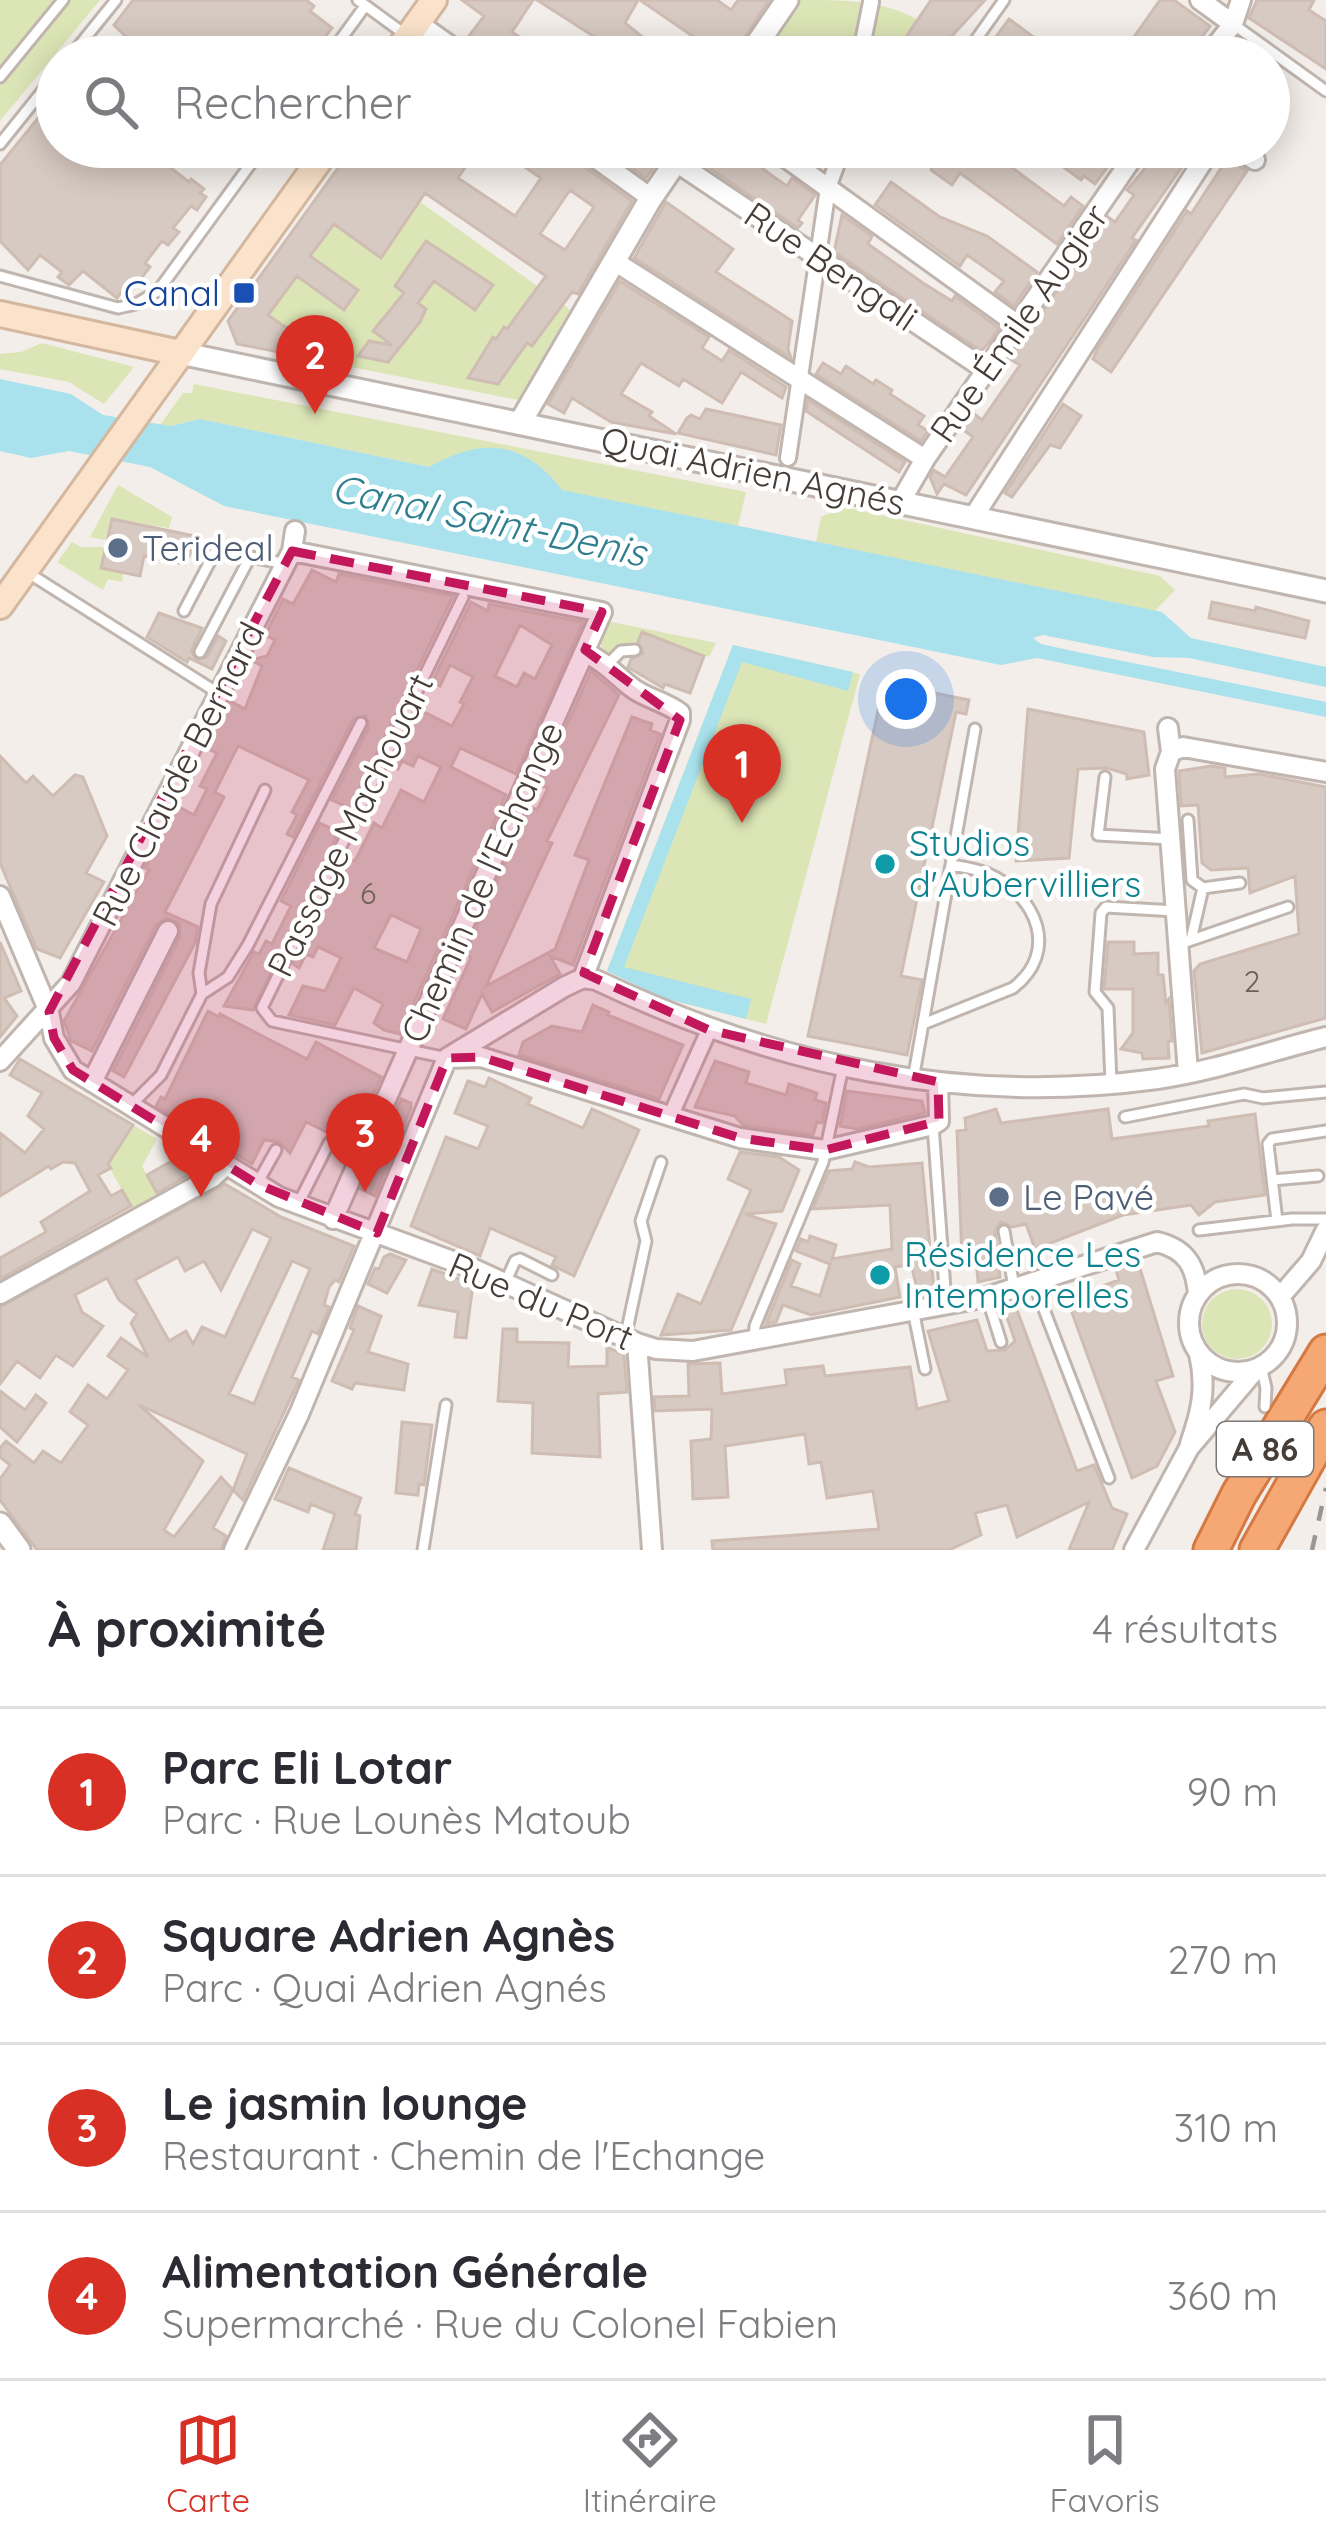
<!DOCTYPE html>
<html lang="fr">
<head>
<meta charset="utf-8">
<style>
	:root { --surface:#fff; --page:#f2f2f3; --text:#2b2b33; --muted:#7c7c81; --line:#e1e1e2; --accent:#d93025 }
	body { margin:0; font-family:Quicksand,sans-serif; background:var(--page); color:var(--text) }
	.you { position:absolute; left:906px; top:699px; width:42px; height:42px; margin:-30px; border:9px solid #fff; border-radius:50%; background:#1a73e8; box-shadow:0 0 0 18px #1a73e833 }
	.badge { display:grid; place-items:center; width:78px; height:78px; border-radius:50%; background:var(--accent); color:#fff; font-size:39px; font-weight:700 }
	.pin { position:absolute; translate:-50% -99px; filter:drop-shadow(0 3px 6px #0008) }
	.pin::after { content:''; position:absolute; top:63px; width:42px; height:36px; background:inherit; clip-path:polygon(0 0,100% 0,50% 100%) }
	.list { margin:0; padding:0; list-style:none }
	h2 { display:flex; justify-content:space-between; align-items:center; height:156px; margin:0; padding:0 48px; font-size:51px }
	h2 small { font-size:39px; font-weight:400; color:var(--muted) }
	.list li { display:grid; grid-template-columns:78px 1fr auto; gap:36px; align-items:center; box-sizing:border-box; height:168px; padding:0 48px; border-top:3px solid var(--line) }
	.list b { display:block; font-size:45px; white-space:nowrap }
	.list p { margin:0; font-size:39px; white-space:nowrap; color:var(--muted) }
	.list em { font-size:39px; font-style:normal; color:var(--muted) }
	.icon { flex:none; width:66px; height:66px; fill:none; stroke:currentColor; stroke-width:2; stroke-linecap:round; stroke-linejoin:round }
	.map { position:relative; flex:none; width:1326px; height:1550px; overflow:hidden }
	.search { position:absolute; background:var(--surface); box-shadow:0 6px 30px #0003; left:36px; right:36px; top:36px; height:132px; display:flex; align-items:center; gap:30px; box-sizing:border-box; padding:0 42px; border-radius:66px; color:var(--muted); font-size:45px }
	.sheet { height:828px; background:var(--surface) }
	nav { display:flex; justify-content:space-around; align-items:center; box-sizing:border-box; height:168px; border-top:3px solid var(--line); background:var(--surface); font-size:33px; color:var(--muted) }
	nav a { display:grid; justify-items:center; gap:6px }
	nav .on { color:var(--accent) }
	.map>svg:first-child { display:block }
</style>
</head>
<body>
<div class="map">
<svg width="1326" height="1550" viewBox="0 0 1326 1550">
	<rect width="100%" height="100%" fill="#f3eee9"/>
	<!-- green -->
	<path fill="#dce5b5" d="M0,0H100L0,121Z
		M800,0C840,0 885,0 918,20L893,57H761Z
		M419,201L540,288L529,299L510,331L493,338L480,355L483,358L527,343L532,346L563,304L570,310L518,400L311,359L327,334L285,327L268,315L334,224L381,257L396,238L349,204Z
		M42,343L134,367L104,404L69,382L0,369V354L21,352Z
		M194,384L746,492L738,526L561,490C525,441 480,438 429,467L200,419L171,426L160,425L183,393H192Z
		M118,485L172,517L169,528L112,519L105,540L90,537Z
		M844,507L1160,576L1175,590L1155,611L816,542L821,517Z
		M72,542L81,547H104L101,567L124,572L122,582L108,579L103,590L57,562Z
		M606,621L716,643L709,657L642,631L636,646H620L610,655L602,649L599,638Z
		M733,645L860,674L766,1024L663,998L607,971Z
		M133,1125L157,1139L142,1166L157,1194L132,1208L108,1165Z
		M1202 1324a35 35 0 1 1 70 0a35 35 0 1 1-70 0Z"/>
	<!-- water -->
	<path fill="#a9e2ec" d="M0,379L71,394L103,415L171,426L200,419L429,467C481,437 524,440 562,490L1162,612L1191,638L1326,667V687L1189,658L1153,657L1043,635L1033,638L1041,644L1073,651L1326,702V717L1037,658L1001,665L224,506L150,467L69,451L31,458L0,451Z
		M733,645L853,672L848,691L742,662L624,967L751,999L746,1019L663,998L607,971Z"/>
	<g fill="none" stroke-linecap="round" stroke-linejoin="round">
		<!-- stream -->
		<path stroke="#a9e2ec" stroke-width="4.5" d="M791,42L816,57"/>
	</g>
	<!-- building -->
	<path fill="#d7cac2" stroke="#cfbdb3" stroke-width="3" fill-rule="evenodd" d="M133,0H306L314,6L310,11L332,28L309,57H147L114,25Z
		M462,0H533L512,32L550,57H479L466,40L484,16Z
		M537,0H638L625,23L667,57H626Z
		M640,0H717L731,10L738,0H769L732,57H700L707,46Z
		M931,0H985L951,37L978,57H921L902,43Z
		M1160,0H1174L1210,26L1193,49L1194,57H1162L1134,37Z
		M1257,0H1314L1309,10L1326,21V69L1249,18Z
		M1009,19L1060,57H1007L992,42Z
		M57,95V147H144L189,182L191,179L204,189L200,193L206,197L197,210L191,206L173,228L179,232L168,245L162,241L145,263L150,267L131,291L125,286L117,298L83,271L69,285L58,277L62,272L40,255L28,270L0,241V165Z
		M353,147H414L439,163L453,147H479L458,178L515,216L541,178L495,147H567L572,158L632,201L578,294L572,292L532,346L527,343L498,384L468,378L493,337L496,339L504,327L507,329L546,276L425,193L381,258L334,224L310,256L358,290L344,310L297,276L268,315L285,327L328,334L311,358L237,344L228,321ZM570,190L594,207L565,250L540,234Z
		M603,147H668L646,178Z
		M705,147H751L746,155L771,175L787,186L792,178L815,195L798,220L802,223L798,228L696,159Z
		M939,147H984L1064,206L1071,197L1083,206L1057,244L960,173L952,185L931,170Z
		M1036,147H1091L1100,153L1103,148L1115,157L1095,184L1084,176L1081,180Z
		M1153,147H1196L1132,238L1136,240L1091,309L966,495L944,484L937,494L930,477L934,470L945,477L973,437L962,429L973,413L982,420L1020,365L1010,359L1108,217L1115,222L1134,195L1127,190L1156,155Z
		M1227,159L1247,171L1111,372L1093,359L1097,350L1187,211L1191,214Z
		M891,182L940,217L987,236L1037,272L1014,306L995,292L1004,281L980,264L967,255L960,266L875,205Z
		M666,202L733,249L716,272L792,321L788,349L791,358L634,258Z
		M842,215L872,236L868,244L923,283L952,301L955,296L999,328L989,343L981,351L834,252Z
		M426,241L493,285L475,310L434,281L418,303L426,309L420,322L388,362L358,356L369,341L392,345L373,331L404,293L395,286Z
		M620,281L709,337L702,348L722,361L729,350L786,387L782,398L741,372L722,403L683,379L679,386L641,363L621,394L652,412L649,416L676,434L611,422L572,398L564,413L548,404Z
		M823,363L841,374L846,366L873,384L876,380L892,390L890,394L924,416L918,425L928,431L921,441L816,374Z
		M808,400L905,462L899,472L806,411Z
		M1063,404L1081,416L1060,448L1050,445L1012,497L1005,493Z
		M706,409L781,425L776,455L678,433L687,418L691,415L700,419Z
		M112,519L185,534L199,537L185,564L144,556L140,576L101,568Z
		M312,570L336,582L339,574L453,596L350,808L332,800L369,727L366,716L353,719L293,837L287,834L297,815L292,812L309,780L238,746L215,792L224,797L165,912L198,927L195,943L124,1077L113,1071L180,937L179,923L166,918L156,925L92,1051L71,1041L64,1021L149,870L145,868L177,806L194,815L207,789L200,786L217,753L206,748L230,701L245,709L262,666L251,660L267,656L275,640L265,635L283,599L293,604Z
		M471,602L488,611L489,604L583,622L516,774L460,748L451,767L506,795L400,1034L384,1030L374,1023L383,1004L354,988L335,1025L289,1015L303,986L325,991L341,958L318,947L313,957L306,954L299,968L293,964L346,857L355,861L374,823L382,828L401,790L424,802L441,767L418,756L413,766L402,761L398,769L391,765L418,709L452,726L464,704L460,702L473,677L450,665L440,686L432,682ZM520,625L552,645L535,679L524,673L517,687L495,676ZM391,915L421,929L407,962L374,948Z
		M1212,602L1255,611L1256,607L1309,621L1305,638L1209,618Z
		M159,613L202,628L191,651L197,660L207,657L218,636L226,641L212,669L189,658L187,662L147,637Z
		M642,632L704,656L690,693L665,684L663,688L628,667L631,659L643,653L638,642Z
		M591,671L619,695L547,841L552,843L486,986L555,949L589,860L575,855L632,717L652,724L650,730L660,734L573,965L550,956L560,974L492,1012L482,994L466,1029L443,1019L471,957L465,954L530,807L537,810L548,788L540,785Z
		M884,683L969,700L966,714L956,712L901,976L922,980L907,1055L808,1036Z
		M1028,709L1144,732L1149,775L1127,779V774L1107,768L1078,769L1069,858L1016,861Z
		M0,756L26,783L33,776L53,796L75,775L83,777L107,836L86,873L104,882L60,958L37,949L0,863Z
		M1211,766L1225,768V777L1259,774L1326,787V1018L1202,1053L1194,971L1200,964L1299,934L1295,876L1250,893L1248,868L1211,870L1202,863L1198,805L1181,806L1179,771Z
		M320,823L338,832L253,1010L224,1006L254,952L259,954L266,941L272,944L291,906L281,901Z
		M0,942L21,991L4,998L17,1016L0,1037Z
		M1108,942H1134V954L1158,953V975H1163L1166,1003L1169,999L1172,1041H1168L1169,1058L1143,1059L1142,1053L1121,1049L1133,1033V989H1104Z
		M593,1005L609,1012L608,1015L683,1045L659,1099L519,1055L523,1042L552,1026L582,1032Z
		M208,1011L219,1017L220,1014L307,1059L316,1042L381,1077L351,1144L306,1122L290,1153L279,1142L264,1140L252,1164L156,1106L161,1097L165,1099Z
		M20,1059L133,1125L108,1164L111,1168L98,1175L111,1196L122,1190L131,1206L0,1279V1258L46,1232L41,1222L90,1191L75,1163L63,1162L51,1169L49,1166L0,1196V1133L25,1153L44,1129L28,1116L42,1093L10,1075Z
		M715,1061L749,1072L746,1083L786,1095L789,1084L817,1093L815,1100L826,1103L822,1123L817,1122L813,1135L743,1125L735,1116L695,1107Z
		M489,1078L531,1098L528,1104L583,1128L592,1109L639,1130L574,1276L552,1265L556,1257L490,1228L480,1256L411,1226L446,1137L478,1149L488,1126L455,1113L468,1081L485,1087Z
		M847,1091L922,1101L925,1113L857,1129L840,1126Z
		M401,1099L411,1103V1108L375,1196L361,1189Z
		M996,1109L1001,1123L1108,1109L1112,1139L1209,1126L1208,1121L1255,1114L1265,1195L1215,1202L1199,1215L1191,1205L1123,1215L1035,1249L1026,1224L1012,1227L1001,1222L995,1231L1000,1277L978,1282L976,1258L962,1259L957,1131L966,1130L965,1118Z
		M740,1152L779,1157L799,1170L782,1211L745,1214L776,1224L731,1330L661,1335L678,1294L701,1304L751,1190L728,1179Z
		M184,1154L199,1169L157,1193L147,1175Z
		M855,1162L869,1167L922,1163L934,1290L918,1293L911,1264L895,1267L900,1297L811,1315L783,1305L776,1322L766,1324L792,1260L800,1264L791,1286L820,1296L830,1264L796,1251L801,1239L808,1242L810,1236L836,1245L832,1259L892,1249L890,1205L813,1209L829,1171L852,1169Z
		M225,1184L281,1217L354,1246L339,1282L335,1280L329,1287L324,1305L329,1307L318,1334L312,1331L292,1377L299,1380L243,1500L233,1490L213,1528L226,1536L221,1550H37L0,1500V1479L10,1465L0,1457V1448L6,1441L34,1463L43,1451L61,1463L88,1425L70,1412L88,1385L107,1399L128,1370L108,1356L121,1338L148,1357L131,1323L137,1314L119,1300L107,1278L75,1295L82,1312L103,1326L73,1366L56,1355L40,1378L17,1361L0,1384V1307ZM252,1229L271,1238L225,1337L202,1327L193,1344L186,1331L169,1341L135,1280L178,1257L185,1271L204,1261L221,1290ZM292,1261L310,1269L254,1404L229,1394ZM139,1405L247,1454L233,1490L221,1477L174,1537L164,1530L203,1461Z
		M390,1254L406,1260L387,1293L368,1284L375,1268L379,1269L384,1257Z
		M1138,1262L1173,1376L1156,1381L1175,1432L1157,1466L1132,1478L1067,1299L1119,1280L1116,1270Z
		M432,1269L473,1284L466,1338L455,1337L458,1312L419,1305Z
		M1014,1302L1077,1471L1094,1465L1112,1508L1127,1514L1112,1550H1069L1089,1502L1017,1537L1007,1505L975,1513L981,1535L949,1550H713L712,1541L879,1529L873,1491L827,1498L821,1462L809,1464L805,1434L725,1446L728,1497L693,1499L691,1441L711,1439L712,1409L655,1411L654,1397L689,1396L688,1364L720,1363L722,1394L787,1385L785,1370L823,1366L825,1376L910,1367L917,1409L949,1401L928,1331L977,1320L987,1351L1005,1350L1015,1341L1003,1306Z
		M358,1306L381,1316L368,1352L408,1364L404,1390L355,1383L352,1389L332,1381L354,1330L350,1328Z
		M503,1329H517V1342L569,1343L568,1367L607,1366V1347L624,1355L627,1392L598,1394L600,1457L532,1453L533,1403L498,1401Z
		M0,1391L25,1410L36,1395L46,1403L17,1442L0,1427Z
		M402,1422L432,1425L424,1485L419,1484L418,1495L396,1493Z
		M289,1468L361,1498L355,1514L360,1516L356,1550H323L335,1514L311,1504L308,1512L275,1499Z"/>
	<g fill="none" stroke-linecap="round" stroke-linejoin="round">
		<!-- service casing -->
		<g stroke="#c1b6af" stroke-width="15">
			<path id="service" d="M358,0L403,33
				M1233,24L1326,91
				M70,57L116,0
				M328,57L365,6
				M998,57L975,41L1004,0
				M0,77L63,0
				M0,144L57,73
				M0,276L118,308L136,304L158,291L263,147
				M30,574L218,693
				M184,611L216,550L286,564
				M200,652L250,557
				M608,664L621,651L635,650
				M1105,777L1098,835L1172,839
				M1188,820L1192,880L1203,888
				M1191,940L1203,888L1240,883
				M1180,944L1288,907
				M202,994L228,977L248,945L361,723
				M923,1024L1013,988C1060,952 1037,896 989,874C977,869 964,867 951,865
				M447,1058L272,1021L262,1008L463,597
				M913,1080L975,729
				M1111,1083L1108,1008L1095,992L1101,913L1106,907L1176,911
				M131,1105L161,1075L202,994L199,973L211,904L265,790
				M1125,1117L1244,1094L1263,1098L1326,1092
				M933,1125L946,1303
				M1272,1180L1318,1176
				M258,1182L276,1150
				M299,1202L329,1143
				M1277,1221L1268,1144L1272,1139L1326,1131
				M1199,1230L1292,1219H1326
				M1004,1231L1014,1287
				M1033,1281L1109,1478
				M505,1283L515,1261L520,1259L552,1275
				M987,1297L1001,1342
				M913,1310L925,1369
				M625,1339L646,1241L641,1221L661,1162
				M754,1341L755,1326L823,1162L843,1067
				M1261,1366L1266,1388L1265,1407
				M423,1550L446,1405"/>
		</g>
		<!-- pedestrian casing -->
		<g stroke="#c1b6af" stroke-width="20">
			<path id="pedestrian" d="M860,57L871,2
				M788,458L828,188L843,147
				M670,1117L709,1030"/>
		</g>
		<!-- minor casing -->
		<g stroke="#c1b6af" stroke-width="24">
			<path id="minor" d="M1200,0L1233,24
				M418,23L466,57
				M1207,57L1233,24L1241,0
				M580,147L651,198
				M771,147L1018,325
				M1234,147L1255,160
				M676,162L986,370
				M614,261L925,459
				M901,501L925,459L1140,147
				M974,516L1212,147
				M292,551L602,612L333,1219
				M1168,728L1171,752L1165,769L1188,1073
				M1171,752L1183,747L1326,772
				M0,896L49,1012L54,1038L73,1070L279,1197L474,1269L637,1343L656,1349L693,1351L987,1297L1157,1242C1186,1249 1196,1266 1198,1295
				M583,978L680,720V713C666,702 648,699 634,689C616,676 606,662 584,652
				M447,1058L481,1057L740,1138L825,1150L933,1125L939,1121L938,1082
				M0,1061L71,983L292,551L295,531
				M92,1082L168,931
				M1189 1323a49 49 0 1 1 98 0a49 49 0 1 1-98 0Z
				M0,1294L213,1177L227,1164
				M1280,1297L1311,1261L1326,1230
				M637,1343L652,1550
				M1190,1444C1201,1412 1207,1388 1199,1354
				M234,1550L299,1414L447,1058L564,987L583,978L596,980C775,1065 958,1106 1157,1079C1214,1071 1270,1051 1326,1037
				M1134,1550L1189,1448L1256,1369"/>
		</g>
		<!-- tertiary casing -->
		<g stroke="#c1b6af" stroke-width="27">
			<path id="tertiary" d="M748,57L787,0
				M180,353L1326,591
				M520,423L651,198L686,147
				M0,1524L19,1550"/>
		</g>
		<!-- secondary casing -->
		<g stroke="#d3b79e" stroke-width="30">
			<path id="secondary" d="M393,57L434,0
				M0,314L180,353
				M0,606L329,147"/>
		</g>
		<!-- motorway casing -->
		<g stroke="#d47943" stroke-width="39">
			<path id="motorway" d="M1211,1550L1239,1494L1326,1352
				M1257,1550L1326,1427"/>
		</g>
		<!-- service -->
		<use href="#service" stroke="#fff" stroke-width="9"/>
		<!-- pedestrian -->
		<use href="#pedestrian" stroke="#fff" stroke-width="14"/>
		<!-- minor -->
		<use href="#minor" stroke="#fff" stroke-width="18"/>
		<!-- tertiary -->
		<use href="#tertiary" stroke="#fff" stroke-width="21"/>
		<!-- secondary -->
		<use href="#secondary" stroke="#fbe3cb" stroke-width="24"/>
		<!-- motorway -->
		<use href="#motorway" stroke="#f5a873" stroke-width="33"/>
		<!-- rail -->
		<path stroke="#979797" stroke-width="4.5" stroke-dasharray="15 15" stroke-linecap="butt" d="M1312,1550L1326,1488"/>
	</g>
	<!-- marked area -->
	<path fill="#c2185b" fill-opacity="0.2" stroke="#c2185b" stroke-width="9" stroke-dasharray="24 15" stroke-linejoin="round" d="M292,551L602,612L585,650L680,720L584,973L709,1030L938,1082L939,1121L825,1150L740,1138L481,1057L447,1058L377,1233L257,1184L73,1070L54,1038L49,1012Z"/>
	<!-- markers -->
	<rect fill="#1a4fb4" stroke="#fff" stroke-width="4.5" x="232" y="281" width="24" height="24" rx="6"/>
	<g fill="#5c6f8a" stroke="#fff" stroke-width="4.5">
		<circle cx="118" cy="548" r="12"/>
		<circle cx="999" cy="1197" r="12"/>
	</g>
	<g fill="#0f9aa8" stroke="#fff" stroke-width="4.5">
		<circle cx="885" cy="864" r="12"/>
		<circle cx="880" cy="1275" r="12"/>
	</g>
	<g text-anchor="middle" stroke-width="9" stroke-linejoin="round" paint-order="stroke">
		<!-- number labels -->
		<g font-size="30" fill="#6b605a">
			<text x="368" y="904">6</text>
			<text x="1252" y="992">2</text>
		</g>
		<!-- shield labels -->
		<rect fill="#fff" stroke="#7e7774" stroke-width="3" x="1217" y="1422" width="96" height="54" rx="9"/>
		<g font-size="33" font-weight="bold" fill="#473d38">
			<text x="1265" y="1461">A 86</text>
		</g>
		<!-- street labels -->
		<g font-size="36" fill="#473d38" stroke="#fff">
			<text transform="translate(831 266) rotate(34)" y="13">Rue Bengali</text>
			<text transform="translate(1019 323) rotate(-55)" y="13">Rue Émile Augier</text>
			<text transform="translate(753 471) rotate(12)" y="13">Quai Adrien Agnés</text>
			<text transform="translate(178 774) rotate(-63)" y="13">Rue Claude Bernard</text>
			<text transform="translate(350 825) rotate(-64)" y="13">Passage Machouart</text>
			<text transform="translate(482 882) rotate(-66)" y="13">Chemin de l'Echange</text>
			<text transform="translate(541 1301) rotate(23)" y="13">Rue du Port</text>
		</g>
		<!-- transit labels -->
		<g font-size="36" fill="#164399" stroke="#fff" text-anchor="end">
			<text x="220" y="306">Canal</text>
		</g>
		<!-- service labels -->
		<g font-size="36" fill="#4e5e75" stroke="#fff" text-anchor="start">
			<text x="142" y="561">Terideal</text>
			<text x="1023" y="1210">Le Pavé</text>
		</g>
		<!-- culture labels -->
		<g font-size="36" fill="#0d838f" stroke="#fff" text-anchor="start">
			<text x="909" y="856">Studios<tspan x="909" dy="41">d'Aubervilliers</tspan></text>
			<text x="904" y="1267">Résidence Les<tspan x="904" dy="41">Intemporelles</tspan></text>
		</g>
		<!-- water labels -->
		<g font-size="39" font-style="italic" fill="#2f7e8e" stroke="#fff">
			<text transform="translate(489 520) rotate(12)" y="14">Canal Saint-Denis</text>
		</g>
	</g>
</svg>
<div class="you"></div>
<div class="pin badge" style="left:742px;top:823px">1</div>
<div class="pin badge" style="left:315px;top:414px">2</div>
<div class="pin badge" style="left:365px;top:1192px">3</div>
<div class="pin badge" style="left:201px;top:1197px">4</div>
<div class="search"><svg class="icon" aria-label="search" viewBox="0 0 24 24"><circle cx="10" cy="10" r="6"/><path d="M15 15l6 6"/></svg>Rechercher</div>
</div>
<section class="sheet">
<h2>À proximité<small>4 résultats</small></h2>
<ul class="list">
<li><span class="badge">1</span><div><b>Parc Eli Lotar</b><p>Parc · Rue Lounès Matoub</p></div><em>90 m</em></li>
<li><span class="badge">2</span><div><b>Square Adrien Agnès</b><p>Parc · Quai Adrien Agnés</p></div><em>270 m</em></li>
<li><span class="badge">3</span><div><b>Le jasmin lounge</b><p>Restaurant · Chemin de l'Echange</p></div><em>310 m</em></li>
<li><span class="badge">4</span><div><b>Alimentation Générale</b><p>Supermarché · Rue du Colonel Fabien</p></div><em>360 m</em></li>
</ul>
</section>
<nav>
<a class="on"><svg class="icon" aria-label="map" viewBox="0 0 24 24"><path d="M3 6l6-2 6 2 6-2v14l-6 2-6-2-6 2zM9 4v14M15 6v14"/></svg>Carte</a>
<a><svg class="icon" aria-label="directions" viewBox="0 0 24 24"><path d="M12 3l9 9-9 9-9-9zM9 14v-3h6M13 9l2 2-2 2"/></svg>Itinéraire</a>
<a><svg class="icon" aria-label="saved" viewBox="0 0 24 24"><path d="M7 4h10v16l-5-4-5 4z"/></svg>Favoris</a>
</nav>
</body>
</html>
